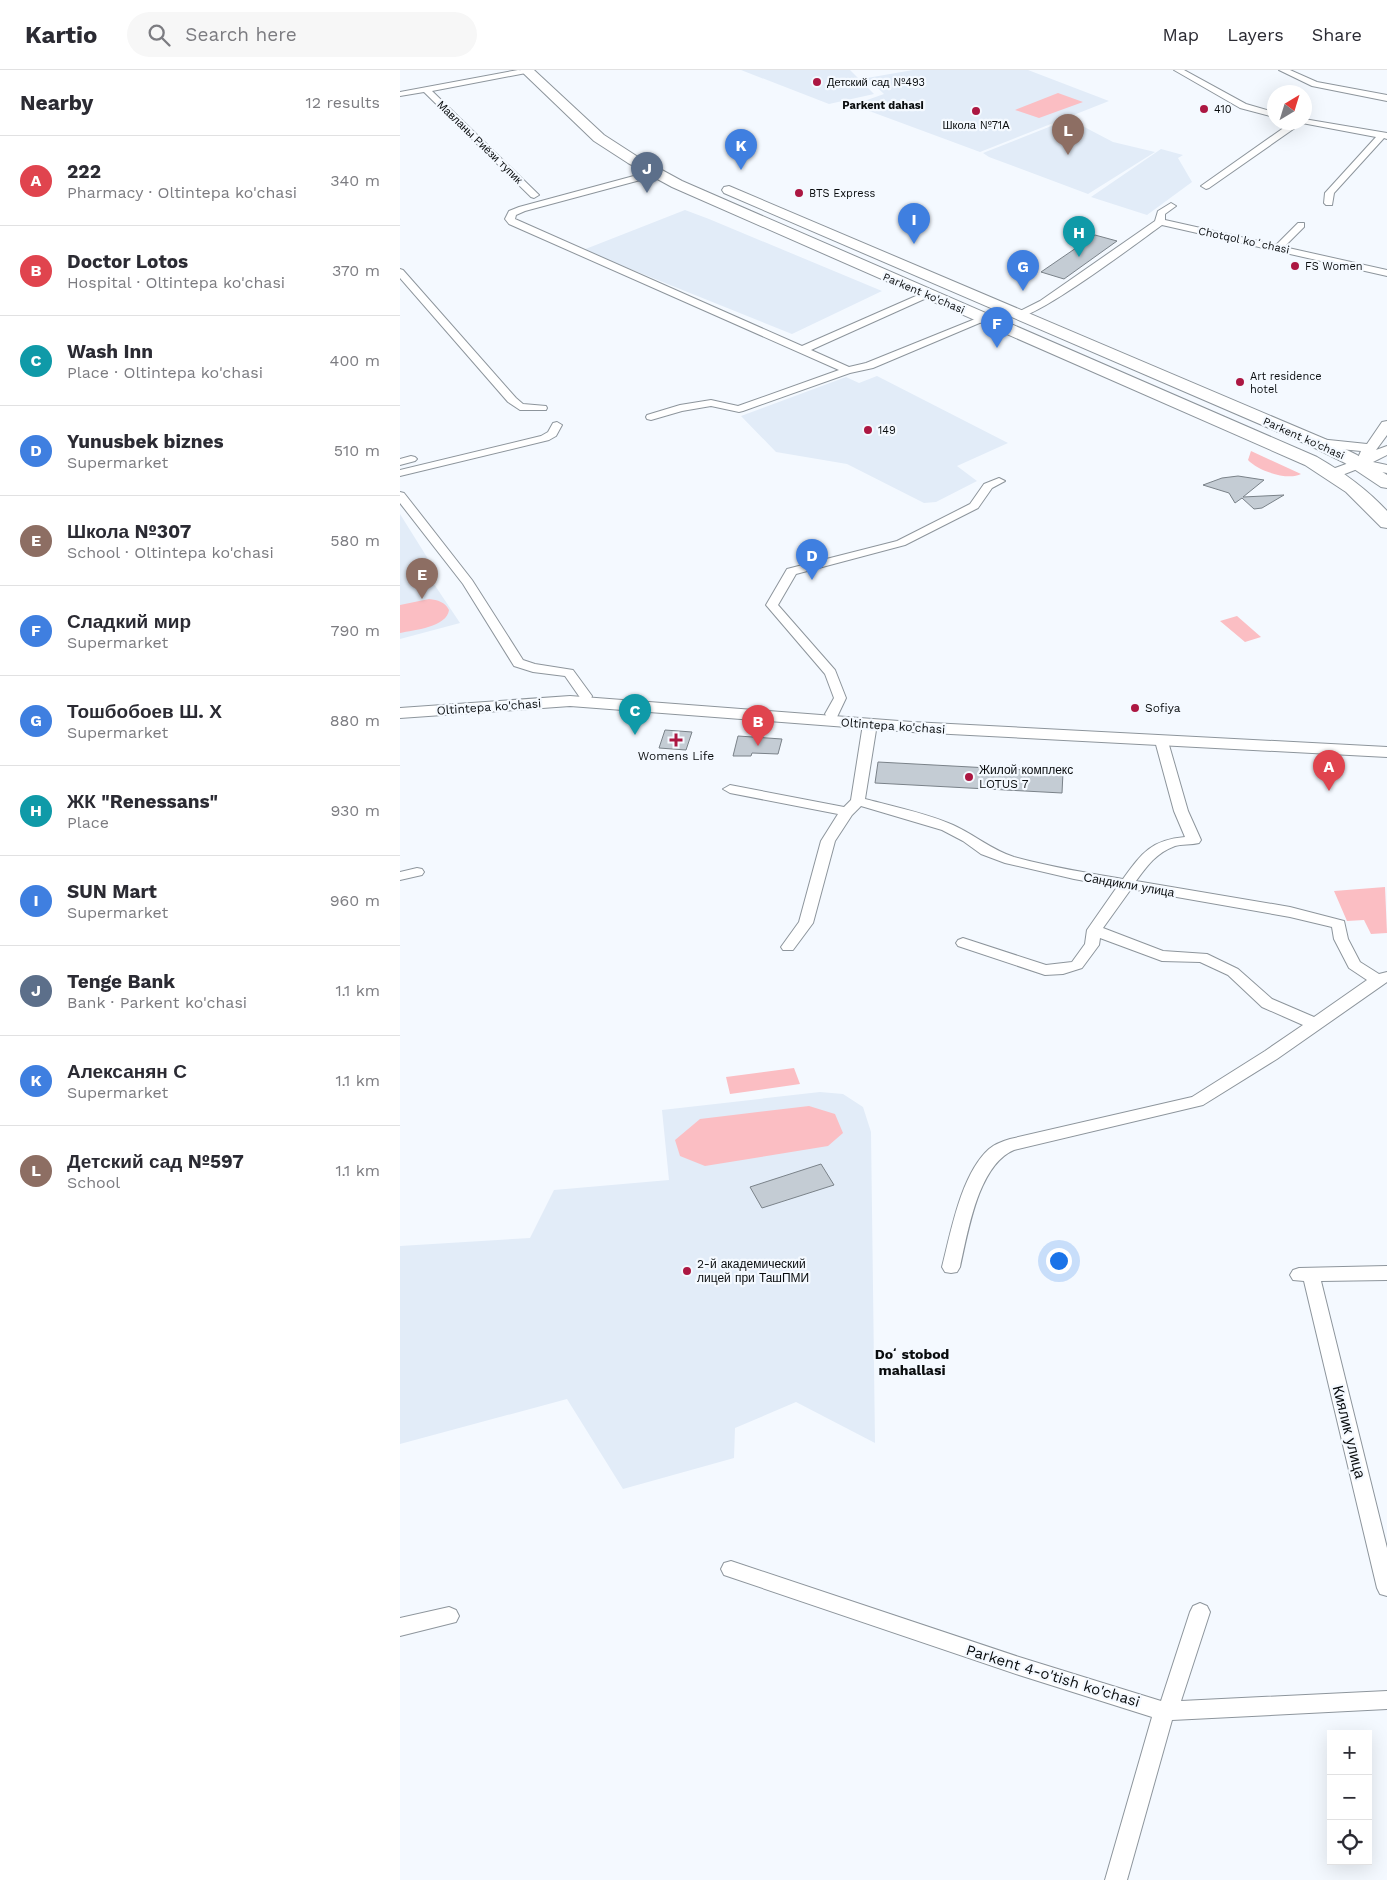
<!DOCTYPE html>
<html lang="en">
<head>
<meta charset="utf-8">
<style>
	:root { --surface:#fff; --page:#f7f7f7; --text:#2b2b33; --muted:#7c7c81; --line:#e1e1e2; --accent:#d93025 }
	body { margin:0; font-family:"Work Sans",sans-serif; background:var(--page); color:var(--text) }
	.controls { position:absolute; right:15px; bottom:15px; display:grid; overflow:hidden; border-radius:0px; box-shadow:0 5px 20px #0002 }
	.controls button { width:45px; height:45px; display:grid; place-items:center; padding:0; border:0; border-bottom:1px solid var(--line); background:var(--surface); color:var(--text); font:25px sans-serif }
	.compass { position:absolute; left:867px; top:15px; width:45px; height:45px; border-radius:50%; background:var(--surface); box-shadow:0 5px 20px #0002; rotate:38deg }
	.you { position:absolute; left:658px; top:1190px; width:18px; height:18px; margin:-12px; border:4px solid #fff; border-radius:50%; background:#1a73e8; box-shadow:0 0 0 8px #1a73e833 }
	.badge { display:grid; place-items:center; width:32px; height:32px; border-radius:50%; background:var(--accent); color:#fff; font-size:16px; font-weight:700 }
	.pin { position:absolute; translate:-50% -41px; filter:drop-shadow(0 1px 2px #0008) }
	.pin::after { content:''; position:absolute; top:26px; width:18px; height:15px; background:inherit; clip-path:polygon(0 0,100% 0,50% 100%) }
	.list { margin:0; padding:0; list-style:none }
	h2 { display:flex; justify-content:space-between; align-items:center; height:65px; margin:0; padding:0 20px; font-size:21px }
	h2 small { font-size:16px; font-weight:400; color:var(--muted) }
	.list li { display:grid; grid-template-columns:32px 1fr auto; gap:15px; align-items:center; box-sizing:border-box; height:90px; padding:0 20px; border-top:1px solid var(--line) }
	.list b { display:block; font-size:19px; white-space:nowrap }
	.list p { margin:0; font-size:16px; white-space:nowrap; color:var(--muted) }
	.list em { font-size:16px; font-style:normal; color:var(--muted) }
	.icon { flex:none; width:28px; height:28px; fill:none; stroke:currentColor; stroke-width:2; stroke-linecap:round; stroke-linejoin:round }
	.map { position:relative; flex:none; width:987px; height:1810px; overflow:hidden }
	header { display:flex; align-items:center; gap:30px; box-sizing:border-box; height:70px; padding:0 25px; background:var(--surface); border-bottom:1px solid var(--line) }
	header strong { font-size:24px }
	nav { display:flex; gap:28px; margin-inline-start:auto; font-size:18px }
	.search { width:350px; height:45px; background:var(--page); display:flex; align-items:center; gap:12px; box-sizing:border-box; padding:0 18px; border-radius:28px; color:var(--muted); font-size:19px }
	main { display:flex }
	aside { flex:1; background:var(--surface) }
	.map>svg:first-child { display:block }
</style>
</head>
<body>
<header>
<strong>Kartio</strong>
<div class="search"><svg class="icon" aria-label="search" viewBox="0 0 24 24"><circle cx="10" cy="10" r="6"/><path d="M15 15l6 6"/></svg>Search here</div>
<nav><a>Map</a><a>Layers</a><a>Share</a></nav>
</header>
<main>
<aside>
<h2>Nearby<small>12 results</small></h2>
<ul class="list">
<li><span class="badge" style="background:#e0444e">A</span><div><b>222</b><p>Pharmacy · Oltintepa ko'chasi</p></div><em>340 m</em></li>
<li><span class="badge" style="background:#e0444e">B</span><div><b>Doctor Lotos</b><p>Hospital · Oltintepa ko'chasi</p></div><em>370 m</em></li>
<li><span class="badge" style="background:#0f9aa8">C</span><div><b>Wash Inn</b><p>Place · Oltintepa ko'chasi</p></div><em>400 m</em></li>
<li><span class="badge" style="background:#3f7fe0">D</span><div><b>Yunusbek biznes</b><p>Supermarket</p></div><em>510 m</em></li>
<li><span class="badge" style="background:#8d6e63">E</span><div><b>Школа №307</b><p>School · Oltintepa ko'chasi</p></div><em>580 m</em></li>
<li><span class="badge" style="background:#3f7fe0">F</span><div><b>Сладкий мир</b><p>Supermarket</p></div><em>790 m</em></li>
<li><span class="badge" style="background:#3f7fe0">G</span><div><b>Тошбобоев Ш. Х</b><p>Supermarket</p></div><em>880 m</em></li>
<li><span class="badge" style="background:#0f9aa8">H</span><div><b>ЖК &quot;Renessans&quot;</b><p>Place</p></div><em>930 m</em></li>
<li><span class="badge" style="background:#3f7fe0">I</span><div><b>SUN Mart</b><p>Supermarket</p></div><em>960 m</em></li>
<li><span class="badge" style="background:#5c6f8a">J</span><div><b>Tenge Bank</b><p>Bank · Parkent ko'chasi</p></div><em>1.1 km</em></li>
<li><span class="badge" style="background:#3f7fe0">K</span><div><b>Алексанян С</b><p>Supermarket</p></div><em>1.1 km</em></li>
<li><span class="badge" style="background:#8d6e63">L</span><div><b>Детский сад №597</b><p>School</p></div><em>1.1 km</em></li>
</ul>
</aside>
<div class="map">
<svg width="987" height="1810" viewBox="0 0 987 1810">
	<rect width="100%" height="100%" fill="#f4f9ff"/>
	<!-- built -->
	<path fill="#e2ecf8" d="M341,0H450L474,24L429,34Z
		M513,0H628L709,31L580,82L453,35L484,24L467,8Z
		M669,49L713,72L755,82L688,124L589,87L583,83Z
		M761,79L783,85L778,88L792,112L747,145L691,127Z
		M285,140L309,149L482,221L392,264L183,180Z
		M477,306L608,373L557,396L577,411L536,432L524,433L447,394L376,382L341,346L446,307L459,313Z
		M0,444L35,500L28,505L60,553L0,569Z
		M420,1022L443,1024L463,1037L471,1062L475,1373L396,1332L335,1358L334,1388L223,1419L167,1329L0,1374V1176L130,1168L154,1120L269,1110L262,1040Z"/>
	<!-- green -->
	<path fill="#fbbec3" d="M658,23L683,32L639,48L615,40Z
		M851,381L901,404C888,411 858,401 848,390Z
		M29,529C38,530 45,532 49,540C47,557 14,560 0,563V535Z
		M837,546L861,567L845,572L820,551Z
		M985,817L987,863L971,864L964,850L947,851L934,821Z
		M394,998L400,1014L330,1024L326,1007Z
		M409,1036L435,1044L443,1063L428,1076L305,1096L280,1086L275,1070L300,1049Z"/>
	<!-- building -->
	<path fill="#c4ccd4" stroke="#7a8289" d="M695,165L717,171L664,209L641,202Z
		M838,406L864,410L843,427L884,425L862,438L854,439L842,428L835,433L829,423L803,415L822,408Z
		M265,660L292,662L286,680L259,678Z
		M338,666L382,669L378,684L352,683L351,686H333Z
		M478,692L663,702L662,723L475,713Z
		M421,1094L434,1115L362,1138L350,1117Z"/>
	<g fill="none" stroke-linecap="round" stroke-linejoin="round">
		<!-- minor casing -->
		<g stroke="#8d959c" stroke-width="2">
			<path id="minor" d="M118,0L130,1L126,3L32,21L137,123L139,125L134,128L131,127L24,22L0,26V22Z
				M774,0H784L846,34L874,42V47L840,38Z
				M879,0H890L917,12L987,25V31L912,16Z
				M904,49L987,63V69L984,68L934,123L932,135H926L924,133L925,123L976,67L902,53L809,118L806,119L801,116L892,52H904Z
				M256,100L259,101V105L125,141L116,145L115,149L402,276L525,222H531V226L411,280L449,297L466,293L580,247L584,246L589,249L473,298L450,303L343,341L339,342L311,336L282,341L251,350L247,349L246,347L247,345L280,335L311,330L338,336L439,300L109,154L105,149L109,141L119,137Z
				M771,133L776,136L765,144V150L876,175L898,153H904V157L884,177L987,200V206L762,155C741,170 634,251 616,247V243L640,231L755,151L758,141Z
				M0,199L3,200L116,328L123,334L146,336L147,338L146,340H120L108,332L0,208Z
				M157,352L162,355L156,366L149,370L0,406V400L141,366L148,362L153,353Z
				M11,386L15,387L17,389L15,391L0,395V389Z
				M599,408L605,411L592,418L578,438L505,475L396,504L378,535L435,600L446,628L437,647H427L425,644L434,628L425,604L366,535L387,499L497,471L570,434L584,414Z
				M0,422L4,423L72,510L123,590L135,594L173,600L192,626L191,629H181L165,606L133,602L114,596L63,514L0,433Z
				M470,650L477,654L465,729C492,736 529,744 553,755C575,765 592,780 614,787C650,797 687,803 723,809C742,783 751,770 785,767L774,741L755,671L757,668H767L788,741L801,770L799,773C791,775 782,774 775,776C756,783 747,796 736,811L890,837L944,851L948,869L960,892L979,904L987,902V912L877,989L803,1035L614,1080C578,1095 568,1162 560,1197L557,1202L551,1203L545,1202L542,1197C551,1162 561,1104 589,1079C595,1074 603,1071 610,1069L792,1027L865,981L903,955L862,937L828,905L800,892L762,891L700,868L699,875L682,898L663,904L645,905L558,876L556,873L558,870L563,868L646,895L672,892L685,874L687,860L717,817L674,809L605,793L581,784L563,771L542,760L461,736L452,745L435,771L413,853L393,880H383L381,877L399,852L421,771L438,744L330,723L323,719L330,715L444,737L451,730L463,654ZM731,819L890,847L932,857L934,869L949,898L967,910L914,947L872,929L838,899L807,884L763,881L703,858Z
				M17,798L22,799L24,802L22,805L0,810V802Z
				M987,1196V1210L921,1211L987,1478V1526L980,1524L977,1518L904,1211L893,1210L890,1205L893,1200L899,1198Z
				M331,1491L619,1587L761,1631L790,1542L793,1536L800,1533L807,1536L810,1542L781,1631L987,1621V1639L772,1650L727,1810H705L752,1647L619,1605L324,1505L321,1499L324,1493Z
				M49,1537L56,1540L59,1546L56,1552L0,1566V1548Z"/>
		</g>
		<!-- tertiary casing -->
		<g stroke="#8d959c" stroke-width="2">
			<path id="tertiary" d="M987,351V365L976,380L987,376V385L973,392L987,395V403L960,398L937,407H927L925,404L927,401L957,390L961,381L919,377L914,376L912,373L914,370L919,369L967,374L982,352Z
				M170,626L512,652L987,677V687L512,662L170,636L0,648V638Z"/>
		</g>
		<!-- primary casing -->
		<g stroke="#8d959c" stroke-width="2">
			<path id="primary" d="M120,0H134L204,65L238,87L282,111L917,387C943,402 967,419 987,441V458L981,457L946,422L905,395L272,117L228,93L194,71Z
				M329,116L925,369L957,385L987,405V418L981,417L945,393L913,377L324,123L322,120L324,117Z"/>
		</g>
		<!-- minor -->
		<use href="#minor" fill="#fff" fill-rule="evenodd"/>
		<!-- tertiary -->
		<use href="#tertiary" fill="#fff" fill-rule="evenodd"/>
		<!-- primary -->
		<use href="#primary" fill="#fff" fill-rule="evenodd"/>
	</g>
	<!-- markers -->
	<g fill="#ac1742" stroke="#f4f9ff" stroke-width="2">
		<circle cx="417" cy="12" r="5"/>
		<circle cx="804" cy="39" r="5"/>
		<circle cx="576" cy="41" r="5"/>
		<circle cx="399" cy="123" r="5"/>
		<circle cx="895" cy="196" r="5"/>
		<circle cx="840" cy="312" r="5"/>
		<circle cx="468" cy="360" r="5"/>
		<circle cx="735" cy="638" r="5"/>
		<path d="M273.5 662.5h5v5h5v5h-5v5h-5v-5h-5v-5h5z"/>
		<circle cx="569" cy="707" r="5"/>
		<circle cx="287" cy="1201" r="5"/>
	</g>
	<g text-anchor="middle" stroke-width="4.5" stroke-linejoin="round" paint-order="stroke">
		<!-- far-poi labels -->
		<g font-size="11" fill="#090c0e" stroke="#f4f9ff" text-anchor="start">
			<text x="427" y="16">Детский сад №493</text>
			<text x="814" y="43">410</text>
			<text x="576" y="59" text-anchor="middle">Школа №71А</text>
			<text x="409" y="127">BTS Express</text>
			<text x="905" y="200">FS Women</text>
			<text x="850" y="310">Art residence<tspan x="850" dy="13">hotel</tspan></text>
			<text x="478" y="364">149</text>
		</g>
		<!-- far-neighbourhood labels -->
		<g font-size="11" font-weight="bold" fill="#090c0e" stroke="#f4f9ff">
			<text x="483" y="39">Parkent dahasi</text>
		</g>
		<!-- far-street labels -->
		<g font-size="11" fill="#090c0e" stroke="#f4f9ff">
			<text transform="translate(80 72) rotate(44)" y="4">Мавланы Риёзи тупик</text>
			<text transform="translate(844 170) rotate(12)" y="4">Chotqol koʻchasi</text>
			<text transform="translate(524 223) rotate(23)" y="4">Parkent ko'chasi</text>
			<text transform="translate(904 368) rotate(24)" y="4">Parkent ko'chasi</text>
		</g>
		<!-- street labels -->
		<g font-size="12" fill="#090c0e" stroke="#f4f9ff">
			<text transform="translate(89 637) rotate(-4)" y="4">Oltintepa ko'chasi</text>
			<text transform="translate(493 656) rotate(4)" y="4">Oltintepa ko'chasi</text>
			<text transform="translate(729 815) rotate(10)" y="4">Сандикли улица</text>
		</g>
		<!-- poi labels -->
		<g font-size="12" fill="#090c0e" stroke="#f4f9ff" text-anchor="start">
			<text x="745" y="642">Sofiya</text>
			<text x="276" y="690" text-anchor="middle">Womens Life</text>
			<text x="579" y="704">Жилой комплекс<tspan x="579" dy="14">LOTUS 7</tspan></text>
			<text x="297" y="1198">2-й академический<tspan x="297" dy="14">лицей при ТашПМИ</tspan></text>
		</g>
		<!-- neighbourhood labels -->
		<g font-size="14" font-weight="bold" fill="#090c0e" stroke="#f4f9ff">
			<text x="512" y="1289">Doʻstobod<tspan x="512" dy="16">mahallasi</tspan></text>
		</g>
		<!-- near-street labels -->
		<g font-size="15" fill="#090c0e" stroke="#f4f9ff">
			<text transform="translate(949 1362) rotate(76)" y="5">Киялик улица</text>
			<text transform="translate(653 1606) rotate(17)" y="5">Parkent 4-o'tish ko'chasi</text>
		</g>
	</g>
</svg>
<div class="controls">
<button>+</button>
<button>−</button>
<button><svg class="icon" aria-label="locate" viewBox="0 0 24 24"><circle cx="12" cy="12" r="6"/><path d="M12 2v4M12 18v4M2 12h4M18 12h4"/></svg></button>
</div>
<svg class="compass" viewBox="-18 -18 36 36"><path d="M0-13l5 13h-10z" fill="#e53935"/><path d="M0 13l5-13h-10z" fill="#7c7c81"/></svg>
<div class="you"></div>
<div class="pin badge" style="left:929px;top:721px;background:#e0444e">A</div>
<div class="pin badge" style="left:358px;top:676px;background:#e0444e">B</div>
<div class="pin badge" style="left:235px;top:665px;background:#0f9aa8">C</div>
<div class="pin badge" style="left:412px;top:510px;background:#3f7fe0">D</div>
<div class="pin badge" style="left:22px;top:529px;background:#8d6e63">E</div>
<div class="pin badge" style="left:597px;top:278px;background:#3f7fe0">F</div>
<div class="pin badge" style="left:623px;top:221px;background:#3f7fe0">G</div>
<div class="pin badge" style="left:679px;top:187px;background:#0f9aa8">H</div>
<div class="pin badge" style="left:514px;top:174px;background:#3f7fe0">I</div>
<div class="pin badge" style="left:247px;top:123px;background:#5c6f8a">J</div>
<div class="pin badge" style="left:341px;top:100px;background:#3f7fe0">K</div>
<div class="pin badge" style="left:668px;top:85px;background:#8d6e63">L</div>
</div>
</main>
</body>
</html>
